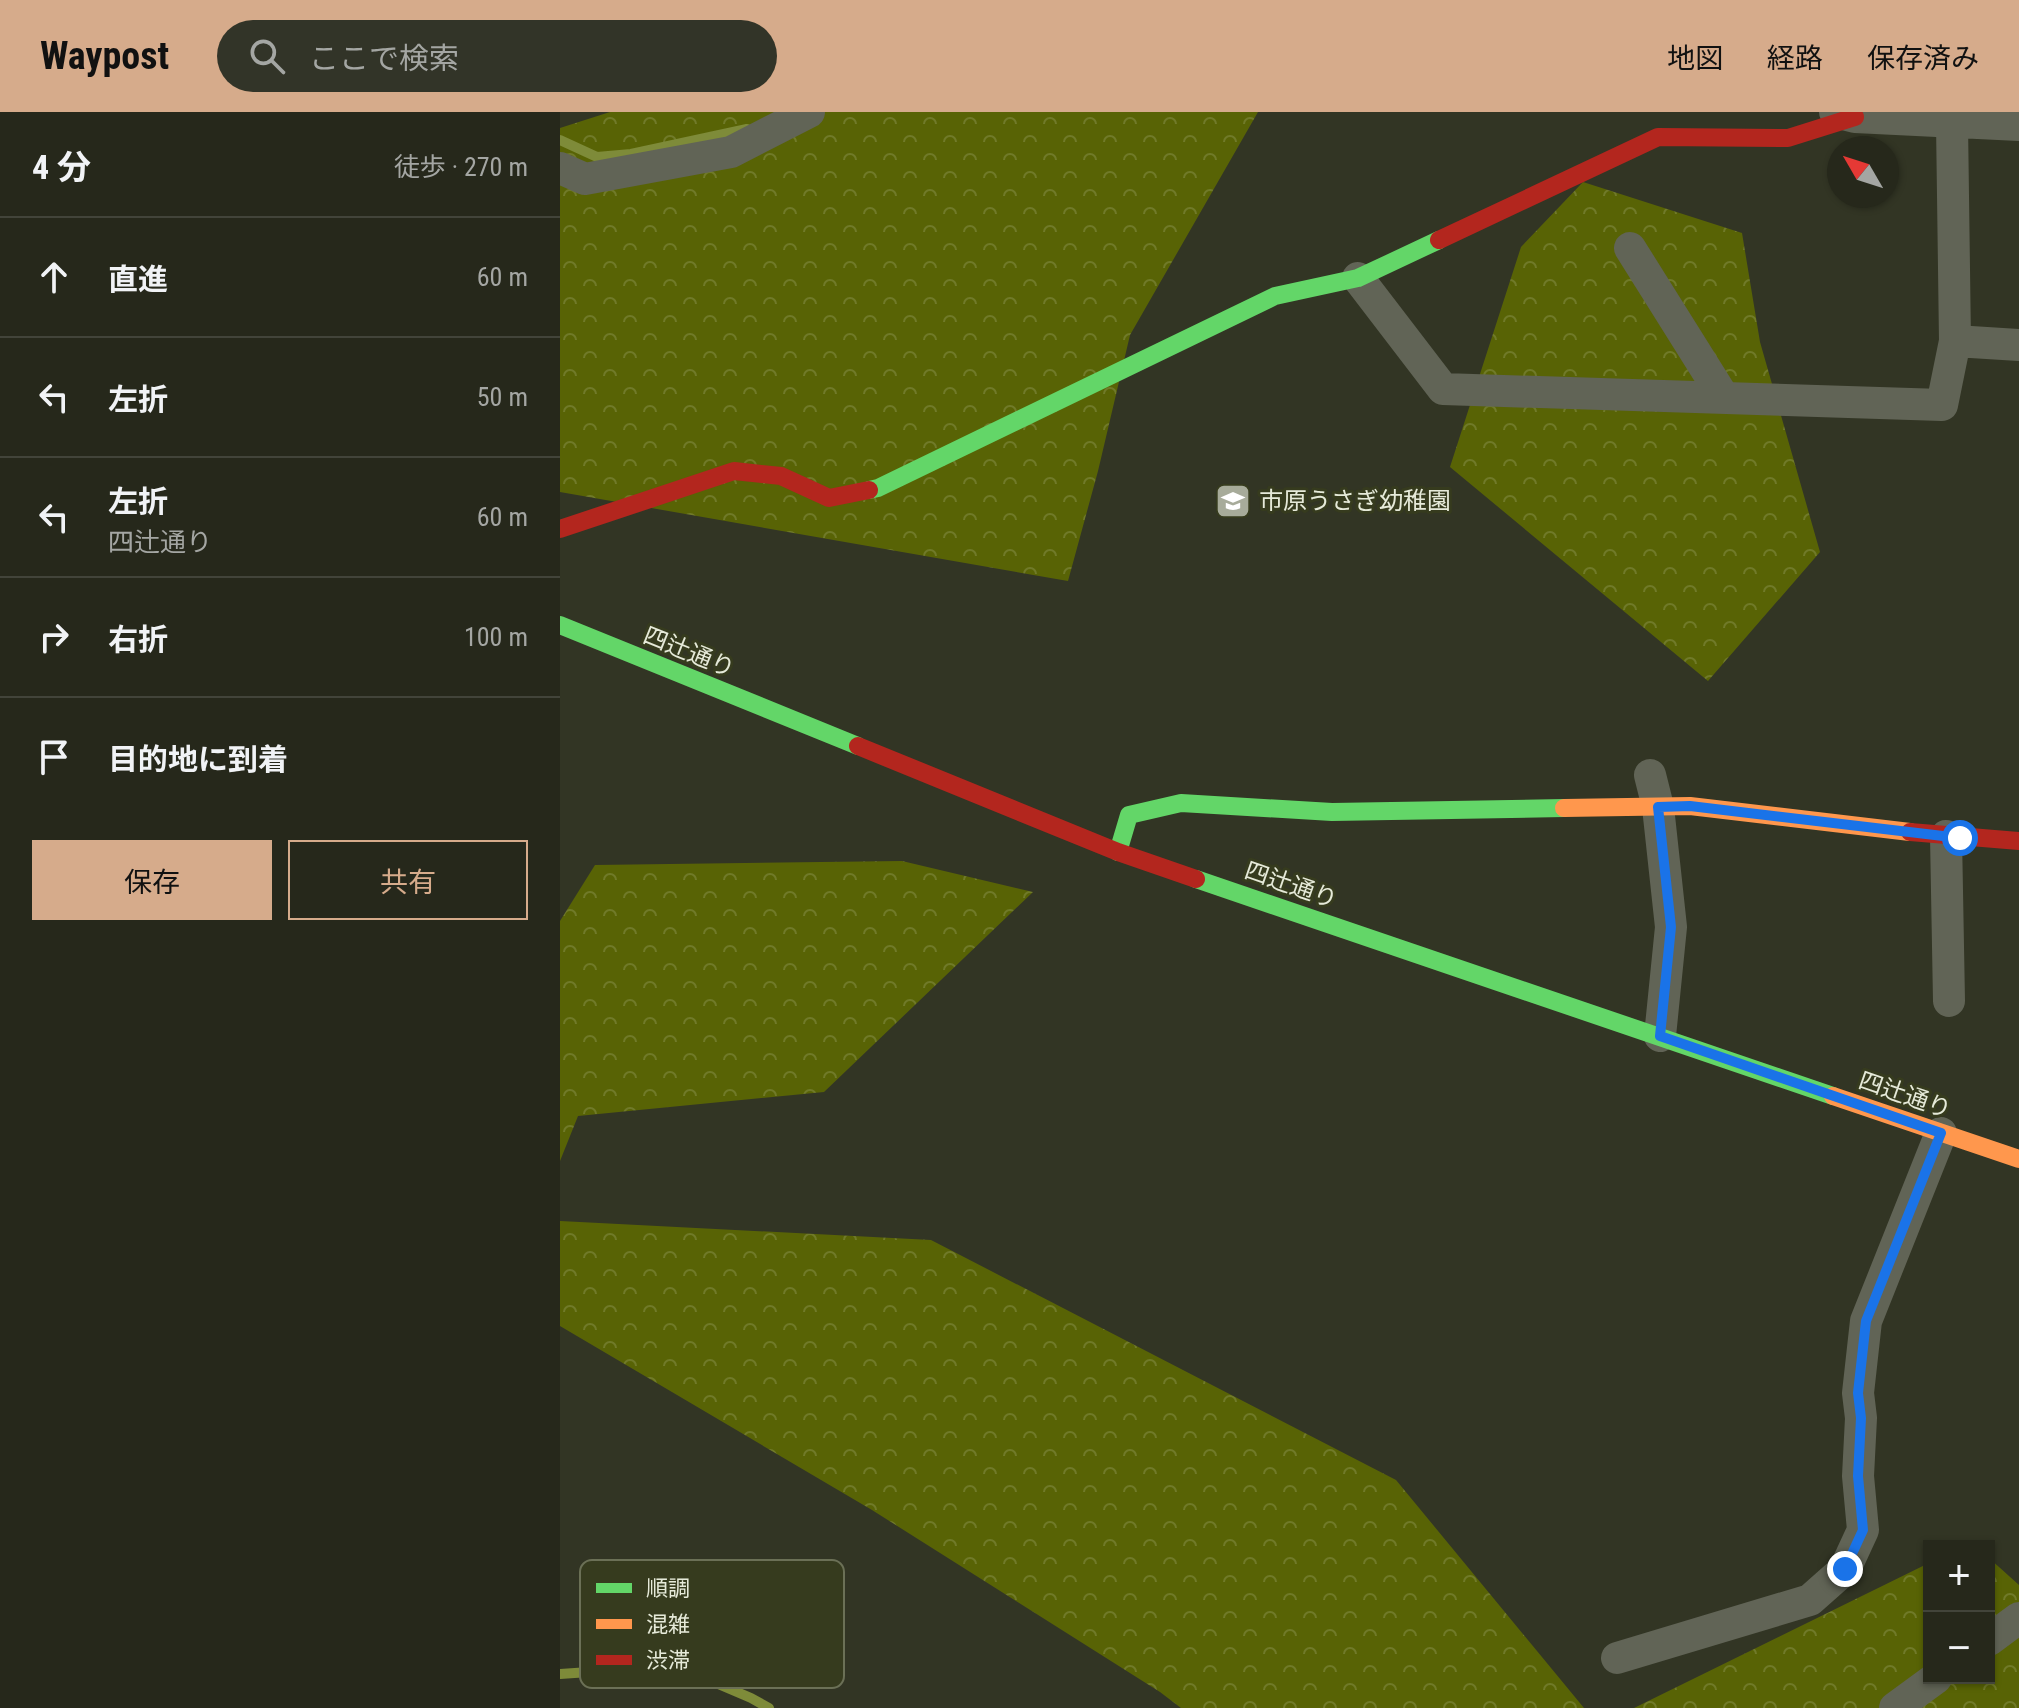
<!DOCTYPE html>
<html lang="ja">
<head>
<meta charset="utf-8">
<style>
	:root { --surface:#26281b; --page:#323428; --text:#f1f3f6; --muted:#a4a6a3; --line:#42443a; --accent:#d6ab8b }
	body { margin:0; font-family:"Roboto Condensed","Noto Sans JP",sans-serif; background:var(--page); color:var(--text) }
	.controls { position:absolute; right:24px; bottom:24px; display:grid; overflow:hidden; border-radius:0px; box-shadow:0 2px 6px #0004 }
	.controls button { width:72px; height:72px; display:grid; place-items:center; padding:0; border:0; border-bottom:2px solid var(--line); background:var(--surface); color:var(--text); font:40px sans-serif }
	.compass { position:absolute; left:1267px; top:24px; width:72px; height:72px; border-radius:50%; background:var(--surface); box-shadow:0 2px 6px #0004; rotate:309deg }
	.stop { position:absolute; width:24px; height:24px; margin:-18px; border:6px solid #1a73e8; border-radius:50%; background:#fff }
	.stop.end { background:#1a73e8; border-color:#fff; box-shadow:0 2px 8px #0008 }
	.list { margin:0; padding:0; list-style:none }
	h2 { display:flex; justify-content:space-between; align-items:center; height:104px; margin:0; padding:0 32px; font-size:34px }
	h2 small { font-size:26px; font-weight:400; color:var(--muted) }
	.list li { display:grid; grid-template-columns:52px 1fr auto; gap:24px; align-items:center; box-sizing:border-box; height:120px; padding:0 32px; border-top:2px solid var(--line) }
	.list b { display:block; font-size:30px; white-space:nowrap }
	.list p { margin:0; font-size:26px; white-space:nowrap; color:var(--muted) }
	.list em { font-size:26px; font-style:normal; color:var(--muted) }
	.actions { display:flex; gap:16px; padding:24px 32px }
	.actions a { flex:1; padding:18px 0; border:2px solid var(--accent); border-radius:0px; text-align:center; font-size:28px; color:var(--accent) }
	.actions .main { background:var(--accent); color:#111 }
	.icon { flex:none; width:44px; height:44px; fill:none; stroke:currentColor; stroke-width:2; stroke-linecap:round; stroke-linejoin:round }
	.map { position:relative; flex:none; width:1459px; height:1596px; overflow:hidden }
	header { display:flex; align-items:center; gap:48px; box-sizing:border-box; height:112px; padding:0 40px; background:var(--accent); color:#111 }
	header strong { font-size:38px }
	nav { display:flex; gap:44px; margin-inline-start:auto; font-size:28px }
	.search { width:560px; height:72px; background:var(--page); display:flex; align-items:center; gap:20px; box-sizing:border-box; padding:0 28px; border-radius:44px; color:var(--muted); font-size:30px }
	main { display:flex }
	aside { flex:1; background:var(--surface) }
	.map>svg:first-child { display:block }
</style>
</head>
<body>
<header>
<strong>Waypost</strong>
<div class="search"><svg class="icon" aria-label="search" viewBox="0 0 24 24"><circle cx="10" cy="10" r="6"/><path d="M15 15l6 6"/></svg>ここで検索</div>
<nav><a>地図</a><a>経路</a><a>保存済み</a></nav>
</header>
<main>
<aside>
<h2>4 分<small>徒歩 · 270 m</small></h2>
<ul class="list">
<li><svg class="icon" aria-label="ahead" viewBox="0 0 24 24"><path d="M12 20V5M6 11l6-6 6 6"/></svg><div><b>直進</b></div><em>60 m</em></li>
<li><svg class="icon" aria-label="left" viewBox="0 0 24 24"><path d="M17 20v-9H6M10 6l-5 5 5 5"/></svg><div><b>左折</b></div><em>50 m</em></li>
<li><svg class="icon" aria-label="left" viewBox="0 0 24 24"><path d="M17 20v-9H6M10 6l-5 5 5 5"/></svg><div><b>左折</b><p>四辻通り</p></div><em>60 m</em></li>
<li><svg class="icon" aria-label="right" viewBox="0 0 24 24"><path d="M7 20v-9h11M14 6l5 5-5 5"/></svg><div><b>右折</b></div><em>100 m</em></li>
<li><svg class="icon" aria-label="arrive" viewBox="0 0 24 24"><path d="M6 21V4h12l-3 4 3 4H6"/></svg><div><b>目的地に到着</b></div></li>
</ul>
<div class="actions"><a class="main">保存</a><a>共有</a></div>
</aside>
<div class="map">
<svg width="1459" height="1596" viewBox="0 0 1459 1596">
	<defs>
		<pattern id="forest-crowns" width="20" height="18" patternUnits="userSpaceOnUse" patternTransform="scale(2)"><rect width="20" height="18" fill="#586305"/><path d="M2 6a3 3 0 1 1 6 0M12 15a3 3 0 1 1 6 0" fill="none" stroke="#707a29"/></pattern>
	</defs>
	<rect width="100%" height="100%" fill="#323524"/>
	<!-- forest -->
	<path fill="url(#forest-crowns)" d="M50,0H698L570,223L538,359L508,469L0,380V16Z
		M1023,70L1182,121L1200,230L1260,440L1148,569L890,355L961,135Z
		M342,749L473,780L264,980L18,1004L0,1049V809L35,753Z
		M0,1109L371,1128L836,1368L1024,1596H621L600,1580L312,1398L0,1214Z
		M1429,1446L1459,1473V1596H1074L1369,1451V1566H1429Z"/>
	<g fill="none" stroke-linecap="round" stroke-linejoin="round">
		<!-- stream -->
		<path stroke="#7e8b39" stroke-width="10" d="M0,28L37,45L71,42L187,17
			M0,1562L116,1554L191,1586L209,1596"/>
		<!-- street -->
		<path stroke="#616456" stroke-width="32" d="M1275,0L1295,5L1459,13
			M0,56L25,67L171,40L249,0
			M1070,136L1164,286
			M798,166L883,277L1382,293L1395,229L1392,11
			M1395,229L1459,233
			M1090,663L1098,695L1111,815L1100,924
			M1386,724L1389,889
			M1429,1528L1459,1506
			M1057,1546L1250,1488L1285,1457L1303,1418L1298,1364L1301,1306L1298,1281L1306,1209L1381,1021
			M1335,1596L1376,1566"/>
		<!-- fast -->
		<path stroke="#63d668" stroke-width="18" d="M309,378L318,376L715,184L798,166L879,128
			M0,513L298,634
			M558,740L569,703L621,691L772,700L1004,696
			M636,767L1273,984"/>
		<!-- slow -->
		<path stroke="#ff974d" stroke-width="18" d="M1004,696L1130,694L1350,720
			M1273,984L1459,1047"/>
		<!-- jam -->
		<path stroke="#b3261e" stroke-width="18" d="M879,128L1098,25L1228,26L1295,5
			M0,417L174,359L221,364L269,386L309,378
			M298,634L558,740L636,767
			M1350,720L1459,729"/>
	</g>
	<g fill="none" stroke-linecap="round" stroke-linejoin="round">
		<!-- route -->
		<path stroke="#1a73e8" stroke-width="10" d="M1285,1457L1303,1418L1298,1364L1301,1306L1298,1281L1306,1209L1381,1021L1100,924L1111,815L1098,695L1130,694L1400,726"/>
	</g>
	<!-- icons -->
	<defs>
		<g id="school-square" transform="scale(1.8)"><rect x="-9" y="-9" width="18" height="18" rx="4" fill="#a7ab9a" stroke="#363b1e"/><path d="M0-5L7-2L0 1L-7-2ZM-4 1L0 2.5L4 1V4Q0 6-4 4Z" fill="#fff"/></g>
	</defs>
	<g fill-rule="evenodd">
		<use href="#school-square" x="673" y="389"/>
	</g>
	<g text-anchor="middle" stroke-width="6" stroke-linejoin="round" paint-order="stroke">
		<!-- poi labels -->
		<g font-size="24" fill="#e6ead9" stroke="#363b1e" text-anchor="start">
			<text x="699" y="397">市原うさぎ幼稚園</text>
		</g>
		<!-- street labels -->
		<g font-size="24" fill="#e6ead9" stroke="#363b1e">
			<text transform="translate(129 540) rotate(22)" y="8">四辻通り</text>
			<text transform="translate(731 773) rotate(19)" y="8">四辻通り</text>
			<text transform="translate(1345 983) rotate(19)" y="8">四辻通り</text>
		</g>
	</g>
	<!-- legend -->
	<rect x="20" y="1448" width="264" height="128" rx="12" fill="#363b1e" stroke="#6b7056" stroke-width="2"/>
	<rect x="36" y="1471" width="36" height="10" fill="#63d668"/>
	<rect x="36" y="1507" width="36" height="10" fill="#ff974d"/>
	<rect x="36" y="1543" width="36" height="10" fill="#b3261e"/>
	<g font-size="22" fill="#e6ead9">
		<text x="86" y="1484">順調</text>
		<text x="86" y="1520">混雑</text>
		<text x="86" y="1556">渋滞</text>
	</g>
</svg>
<div class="controls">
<button>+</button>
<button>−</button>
</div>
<svg class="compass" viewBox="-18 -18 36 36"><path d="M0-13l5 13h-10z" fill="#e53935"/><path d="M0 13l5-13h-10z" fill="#a4a6a3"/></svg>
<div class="stop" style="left:1400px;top:726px"></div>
<div class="stop end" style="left:1285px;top:1457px"></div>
</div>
</main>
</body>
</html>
